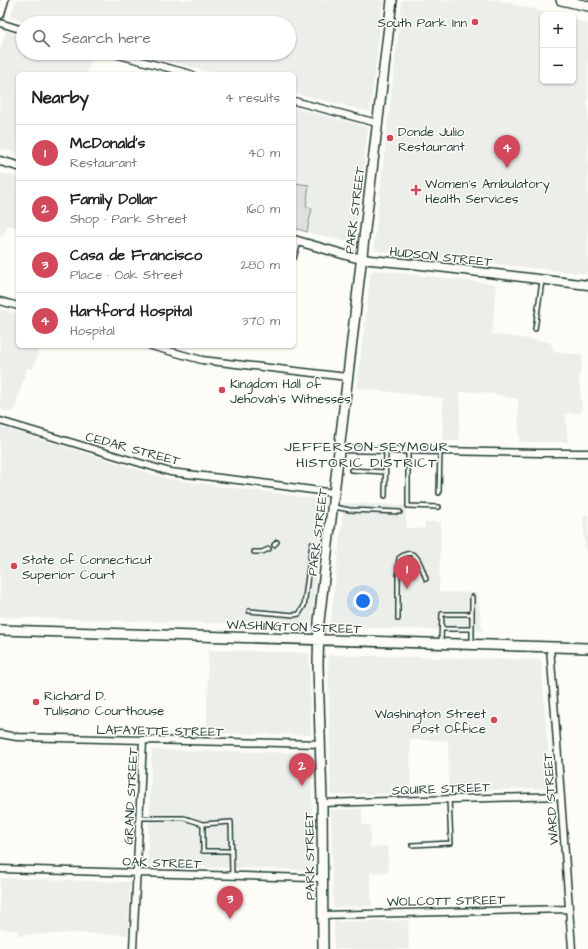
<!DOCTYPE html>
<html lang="en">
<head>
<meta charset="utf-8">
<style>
	:root { --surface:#fff; --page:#f6f6f6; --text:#222; --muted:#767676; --line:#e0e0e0; --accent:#d1495b }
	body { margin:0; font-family:"Architects Daughter",sans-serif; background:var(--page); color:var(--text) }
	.controls { position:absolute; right:12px; top:12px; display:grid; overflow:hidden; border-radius:6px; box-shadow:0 1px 3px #0004 }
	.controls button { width:36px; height:36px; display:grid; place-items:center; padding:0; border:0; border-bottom:1px solid var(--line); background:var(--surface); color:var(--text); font:20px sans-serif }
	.you { position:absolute; left:363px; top:601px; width:14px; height:14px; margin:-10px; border:3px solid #fff; border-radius:50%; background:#1a73e8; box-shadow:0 0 0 6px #1a73e833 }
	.badge { display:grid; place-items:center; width:26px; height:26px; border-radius:50%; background:var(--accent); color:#fff; font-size:13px; font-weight:700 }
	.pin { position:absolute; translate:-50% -33px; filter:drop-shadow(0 1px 2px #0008) }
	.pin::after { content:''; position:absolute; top:21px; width:14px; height:12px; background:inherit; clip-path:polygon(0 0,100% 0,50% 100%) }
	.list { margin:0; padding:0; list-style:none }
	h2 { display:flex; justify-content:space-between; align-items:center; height:52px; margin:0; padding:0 16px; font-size:17px }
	h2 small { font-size:13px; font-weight:400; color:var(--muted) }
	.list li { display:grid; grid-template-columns:26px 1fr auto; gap:12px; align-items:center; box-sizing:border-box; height:56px; padding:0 16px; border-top:1px solid var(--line) }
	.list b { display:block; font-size:15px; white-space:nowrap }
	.list p { margin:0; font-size:13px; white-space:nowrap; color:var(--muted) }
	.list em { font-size:13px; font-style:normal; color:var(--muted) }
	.icon { flex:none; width:22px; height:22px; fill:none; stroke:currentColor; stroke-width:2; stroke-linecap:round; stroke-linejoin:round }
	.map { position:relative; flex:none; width:588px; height:949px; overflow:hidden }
	.search { position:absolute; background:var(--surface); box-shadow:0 1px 3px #0004; left:16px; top:16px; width:280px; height:44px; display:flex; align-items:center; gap:10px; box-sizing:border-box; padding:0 14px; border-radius:22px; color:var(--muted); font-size:15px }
	.panel { position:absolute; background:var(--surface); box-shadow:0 1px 3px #0004; left:16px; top:72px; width:280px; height:276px; border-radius:6px }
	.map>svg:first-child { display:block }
</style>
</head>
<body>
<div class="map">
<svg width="588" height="949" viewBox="0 0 588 949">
	<rect width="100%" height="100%" fill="#fdfcf7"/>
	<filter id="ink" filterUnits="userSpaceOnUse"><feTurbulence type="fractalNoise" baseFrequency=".025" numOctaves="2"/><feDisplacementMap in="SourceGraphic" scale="8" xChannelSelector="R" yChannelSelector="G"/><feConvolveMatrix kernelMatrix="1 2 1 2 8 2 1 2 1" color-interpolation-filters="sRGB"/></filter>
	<g filter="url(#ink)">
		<!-- built -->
		<path fill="#eceee9" d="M16,0H383L370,112L294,93V74H219L136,53H289V23H30L10,17Z
			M402,0H496L557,15H543V81H573V19L588,24V274L377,251L375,249L374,246Z
			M6,31L23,36V53H79L92,57L86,74H18V153L0,149V51Z
			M294,108L368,127L355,244L307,232L312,208L306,207L309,185L294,183Z
			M0,173L18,177V228L7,225L3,237L0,236Z
			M375,270L496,284L492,334L550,342L555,352L583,355L579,379L582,413H565L568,442H519L518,399L482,392H460L459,441H443V398L357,388L371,272Z
			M0,309L18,314V346H40L33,369L27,368L13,413L0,409Z
			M0,427L169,479L325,500L311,626L0,617Z
			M344,503L406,505V528L424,529L425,522H441L439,592L478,593L482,631L330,627Z
			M583,515H588V551H585Z
			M208,650L309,653L311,735L207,733Z
			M328,655L541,660L551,788L449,791L448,740H410L411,793L331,795Z
			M152,750L311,753L313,870L147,865Z
			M362,809V825H370V847L388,846V872L370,873L372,906L333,907L331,810Z
			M0,878L130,882L128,935L74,933L17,935L18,930L0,929Z
			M408,920L409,949H334V922Z"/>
		<!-- green -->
		<path fill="#dde0db" stroke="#7e8e88" d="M294,183L309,185L306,207L312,208L307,232L294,228Z"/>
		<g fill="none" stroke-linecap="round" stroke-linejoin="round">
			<!-- service casing -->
			<g stroke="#1f3d34" stroke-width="6">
				<path id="service" d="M294,258L299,242
					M535,329L542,281
					M408,450V506L439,507
					M351,470L385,472
					M439,493L440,451
					M385,496L386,450
					M334,507L350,510L400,512
					M274,545L277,542
					M254,552H262L269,549
					M249,611L294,615L299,614L304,606L312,544
					M472,614V597
					M398,619V567L399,558C417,544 421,566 426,579
					M442,629H472
					M441,642L442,614H472V643
					M140,818H184L203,824
					M412,845L451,843L449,799
					M231,851H203V824L231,822L232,875"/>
			</g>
			<!-- minor casing -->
			<g stroke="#1f3d34" stroke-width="9">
				<path id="minor" d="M0,23L23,30
					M111,53L191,74
					M294,101L377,123
					M0,301L18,306
					M151,346L202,360L347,377
					M0,421L170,472L254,482L334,493
					M339,449L539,453H588
					M550,647L572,949
					M0,734L17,737L320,744
					M322,803L561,796
					M0,869L312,878H322
					M323,915L569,909
					M133,949L143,741"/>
			</g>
			<!-- tertiary casing -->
			<g stroke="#1f3d34" stroke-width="11">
				<path id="tertiary" d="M0,14L4,0
					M0,161L18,166
					M294,240L353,257L370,260L413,264L588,285"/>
			</g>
			<!-- secondary casing -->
			<g stroke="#1f3d34" stroke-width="12">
				<path id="secondary" d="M561,0L588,6
					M0,630L588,648
					M323,949L322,803L318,665L319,621L392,0"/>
			</g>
			<!-- service -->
			<use href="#service" stroke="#fdfcf7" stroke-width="3"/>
			<!-- minor -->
			<use href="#minor" stroke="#fdfcf7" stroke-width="6"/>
			<!-- tertiary -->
			<use href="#tertiary" stroke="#fdfcf7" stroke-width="8"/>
			<!-- secondary -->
			<use href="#secondary" stroke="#fdfcf7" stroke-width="9"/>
		</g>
	</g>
	<!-- markers -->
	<g fill="#d1495b" stroke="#fdfcf7" stroke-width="1.5">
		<circle cx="475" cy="22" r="4"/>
		<circle cx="390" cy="138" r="4"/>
		<path d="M414 184h4v4h4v4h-4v4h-4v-4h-4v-4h4z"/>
		<circle cx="222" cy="390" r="4"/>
		<circle cx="14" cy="566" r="4"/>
		<circle cx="36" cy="702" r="4"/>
		<circle cx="494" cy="720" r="4"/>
	</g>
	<g text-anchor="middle" stroke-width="3" stroke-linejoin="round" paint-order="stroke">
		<!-- poi labels -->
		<g font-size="13" fill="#1f3d34" stroke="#fdfcf7" text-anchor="start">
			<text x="467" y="27" text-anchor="end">South Park Inn</text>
			<text x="398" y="136">Donde Julio<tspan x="398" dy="15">Restaurant</tspan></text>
			<text x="425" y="188">Women’s Ambulatory<tspan x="425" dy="15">Health Services</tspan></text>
			<text x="230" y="388">Kingdom Hall of<tspan x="230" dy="15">Jehovah's Witnesses</tspan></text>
			<text x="22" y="564">State of Connecticut<tspan x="22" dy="15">Superior Court</tspan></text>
			<text x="44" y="700">Richard D.<tspan x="44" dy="15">Tulisano Courthouse</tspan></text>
			<text x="486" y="718" text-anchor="end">Washington Street<tspan x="486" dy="15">Post Office</tspan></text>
		</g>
		<!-- street labels -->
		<g font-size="13" fill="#1f3d34" stroke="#fdfcf7">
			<text transform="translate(354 210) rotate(-83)" y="5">PARK STREET</text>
			<text transform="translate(441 256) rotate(6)" y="5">HUDSON STREET</text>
			<text transform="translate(133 448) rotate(15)" y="5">CEDAR STREET</text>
			<text transform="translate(317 532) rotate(-83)" y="5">PARK STREET</text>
			<text transform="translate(294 626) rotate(2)" y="5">WASHINGTON STREET</text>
			<text transform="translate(160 730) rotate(1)" y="5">LAFAYETTE STREET</text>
			<text transform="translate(441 788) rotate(-2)" y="5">SQUIRE STREET</text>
			<text transform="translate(130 796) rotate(-87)" y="5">GRAND STREET</text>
			<text transform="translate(550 799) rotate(-94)" y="5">WARD STREET</text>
			<text transform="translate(309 856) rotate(-91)" y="5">PARK STREET</text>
			<text transform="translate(162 862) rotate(2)" y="5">OAK STREET</text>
			<text transform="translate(446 900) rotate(-1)" y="5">WOLCOTT STREET</text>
		</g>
		<!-- neighbourhood labels -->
		<g font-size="14" letter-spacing="1" fill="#1f3d34" stroke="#fdfcf7">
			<text x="367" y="451">JEFFERSON–SEYMOUR<tspan x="367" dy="16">HISTORIC DISTRICT</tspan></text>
		</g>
	</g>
</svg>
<div class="controls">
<button>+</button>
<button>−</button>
</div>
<div class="you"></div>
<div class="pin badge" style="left:407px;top:589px">1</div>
<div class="pin badge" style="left:302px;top:786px">2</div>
<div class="pin badge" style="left:230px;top:919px">3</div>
<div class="pin badge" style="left:507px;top:168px">4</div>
<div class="search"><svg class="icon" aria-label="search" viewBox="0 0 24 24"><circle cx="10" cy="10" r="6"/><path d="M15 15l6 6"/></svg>Search here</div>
<section class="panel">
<h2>Nearby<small>4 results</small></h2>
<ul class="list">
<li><span class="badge">1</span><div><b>McDonald's</b><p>Restaurant</p></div><em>40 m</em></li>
<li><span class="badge">2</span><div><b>Family Dollar</b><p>Shop · Park Street</p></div><em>160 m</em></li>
<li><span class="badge">3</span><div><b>Casa de Francisco</b><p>Place · Oak Street</p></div><em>280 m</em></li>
<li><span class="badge">4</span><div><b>Hartford Hospital</b><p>Hospital</p></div><em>370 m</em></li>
</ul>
</section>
</div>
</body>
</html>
